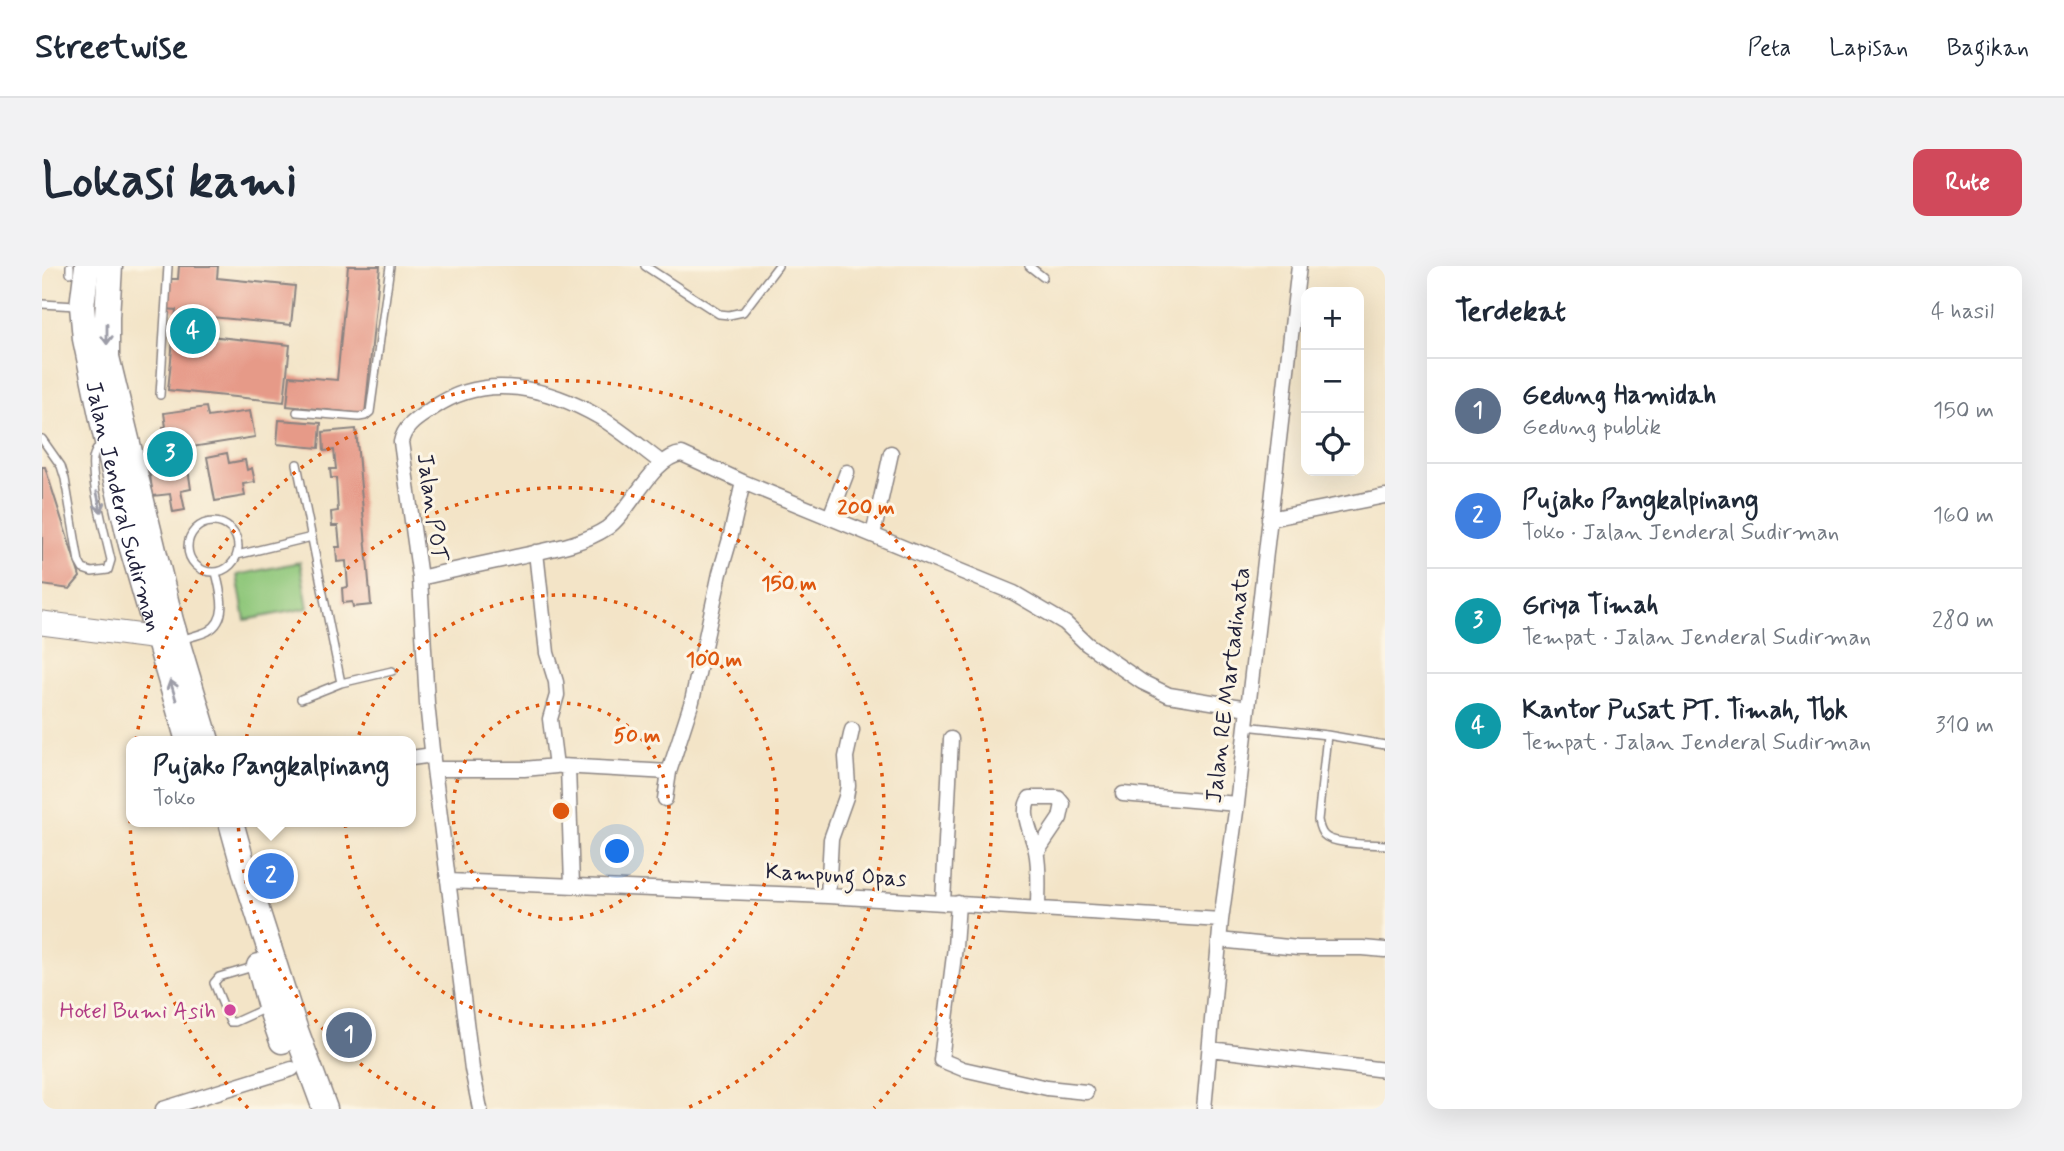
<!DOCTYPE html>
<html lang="id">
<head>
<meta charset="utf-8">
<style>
	:root { --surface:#fff; --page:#f2f2f3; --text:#1f2937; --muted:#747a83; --line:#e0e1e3; --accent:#d1495b }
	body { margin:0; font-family:Mynerve,sans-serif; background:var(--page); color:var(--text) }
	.controls { position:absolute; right:21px; top:21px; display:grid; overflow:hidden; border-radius:14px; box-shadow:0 7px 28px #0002 }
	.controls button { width:63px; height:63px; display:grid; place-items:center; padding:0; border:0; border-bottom:2px solid var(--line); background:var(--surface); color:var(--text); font:35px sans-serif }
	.you { position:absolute; left:576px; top:586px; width:24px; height:24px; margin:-18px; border:5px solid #fff; border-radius:50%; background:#1a73e8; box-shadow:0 0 0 10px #1a73e833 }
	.badge { display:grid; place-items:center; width:46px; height:46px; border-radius:50%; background:var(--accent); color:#fff; font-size:23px; font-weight:700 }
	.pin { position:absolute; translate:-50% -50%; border:4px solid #fff; box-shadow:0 2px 7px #0006 }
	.popup { position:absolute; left:84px; top:470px; width:290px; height:91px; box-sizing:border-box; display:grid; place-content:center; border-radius:14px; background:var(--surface); filter:drop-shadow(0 2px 5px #0005); font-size:23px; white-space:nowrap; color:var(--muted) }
	.popup b { font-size:26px; color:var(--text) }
	.popup::after { content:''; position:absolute; left:50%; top:100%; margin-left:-14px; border:14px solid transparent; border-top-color:var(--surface) }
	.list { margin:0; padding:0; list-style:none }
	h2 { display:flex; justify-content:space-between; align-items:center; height:91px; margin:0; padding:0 28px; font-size:30px }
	h2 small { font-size:23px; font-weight:400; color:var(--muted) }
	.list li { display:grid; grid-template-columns:46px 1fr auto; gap:21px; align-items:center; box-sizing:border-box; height:105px; padding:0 28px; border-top:2px solid var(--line) }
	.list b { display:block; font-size:26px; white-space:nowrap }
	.list p { margin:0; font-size:23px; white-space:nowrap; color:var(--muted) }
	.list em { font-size:23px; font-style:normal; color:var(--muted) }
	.icon { flex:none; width:38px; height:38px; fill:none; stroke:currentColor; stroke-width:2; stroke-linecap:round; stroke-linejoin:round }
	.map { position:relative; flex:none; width:1343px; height:843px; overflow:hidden; border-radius:14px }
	header { display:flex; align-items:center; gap:42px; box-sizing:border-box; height:98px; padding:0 35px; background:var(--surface); border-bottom:2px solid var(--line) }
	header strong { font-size:33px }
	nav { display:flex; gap:38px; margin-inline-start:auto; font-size:24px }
	.intro { display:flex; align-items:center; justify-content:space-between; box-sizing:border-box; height:168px; padding:0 42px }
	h1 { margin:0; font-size:49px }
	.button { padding:18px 32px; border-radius:14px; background:var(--accent); color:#fff; font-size:24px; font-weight:700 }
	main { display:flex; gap:42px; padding:0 42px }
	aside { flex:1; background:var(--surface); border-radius:14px; box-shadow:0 7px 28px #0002 }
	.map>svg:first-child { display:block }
</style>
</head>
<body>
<header>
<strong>Streetwise</strong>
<nav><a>Peta</a><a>Lapisan</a><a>Bagikan</a></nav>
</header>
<div class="intro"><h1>Lokasi kami</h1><a class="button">Rute</a></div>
<main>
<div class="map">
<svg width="1343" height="843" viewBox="0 0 1343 843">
	<rect width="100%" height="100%" fill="#fcf5e5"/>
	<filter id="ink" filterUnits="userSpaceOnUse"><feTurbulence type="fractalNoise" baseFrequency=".0143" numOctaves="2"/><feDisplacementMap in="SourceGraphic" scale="14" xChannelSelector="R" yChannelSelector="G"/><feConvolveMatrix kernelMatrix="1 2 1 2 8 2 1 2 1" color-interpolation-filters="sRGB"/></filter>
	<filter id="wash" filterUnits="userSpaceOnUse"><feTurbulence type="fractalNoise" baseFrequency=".00686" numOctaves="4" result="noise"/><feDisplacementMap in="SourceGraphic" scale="28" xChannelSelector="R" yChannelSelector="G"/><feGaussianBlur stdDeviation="1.57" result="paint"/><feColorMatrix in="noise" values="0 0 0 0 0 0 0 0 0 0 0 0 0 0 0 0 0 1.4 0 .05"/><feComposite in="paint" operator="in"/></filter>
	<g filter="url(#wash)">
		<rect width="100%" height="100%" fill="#f3e4c7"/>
		<!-- green -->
		<path fill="#8fc77a" stroke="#58745a" stroke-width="2" d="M258,296L266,342L203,354L195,309Z"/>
		<g id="blocks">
			<!-- building -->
			<path fill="#e69a88" d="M137,0H176L175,12L253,20L249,59L170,51L168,70L248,79L242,136L126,124L134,44L124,43L127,13H136Z
				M306,0H338L323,148L245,140L248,110L295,114Z
				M164,141L166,151L208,145L213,171L143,182L149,223L139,225L143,244L131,246L128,228L111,230L106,195L114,193L111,176L123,174L121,161H124L122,147Z
				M237,154L279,157L277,182L235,178Z
				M314,163L329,339L311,341L310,336L301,337L300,322L306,321L304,295L295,296L294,281H298L296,260H290L289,246L296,245L294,212H289L288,203H294L292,184L282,185L281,166Z
				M185,187L187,197L203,194L205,204L210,202L213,216L201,218L203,230L173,235L165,191Z
				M0,201H3L38,311L28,323L0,319Z"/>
		</g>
	</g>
	<g filter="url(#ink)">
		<use href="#blocks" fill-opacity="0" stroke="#8a8381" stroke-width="2"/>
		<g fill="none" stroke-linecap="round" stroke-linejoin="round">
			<!-- service casing -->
			<g stroke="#8a8381" stroke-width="10">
				<path id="service" d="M603,0L677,48L687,49L701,46L736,0
					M987,0L1001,11
					M28,7V0
					M0,38L34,40
					M118,129L126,0
					M255,146L317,151L323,150L328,146L348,0
					M0,173L19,200L23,213L37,296L41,303L50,306L66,304L69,294C64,272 48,213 51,193C52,187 54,183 59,178
					M255,198L299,417
					M146 281a25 25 0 1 1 50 0a25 25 0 1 1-50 0Z
					M195,289L270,271
					M138,374C147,371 158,369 166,365C188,353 178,325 174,306
					M259,433L299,417L350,405
					M1203,460L1285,469L1276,554C1277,559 1278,565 1282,569C1291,579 1329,578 1343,579
					M1285,469L1343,479
					M211,701L177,711L172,717L188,756H193L224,742"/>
			</g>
			<!-- minor casing -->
			<g stroke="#8a8381" stroke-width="17">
				<path id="minor" d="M788,251L805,206
					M1227,253L1343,230
					M831,269L849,187
					M378,312C411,304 445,297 478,290C508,283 539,279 565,262C589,245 611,190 640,188L701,216L972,327L1023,357L1045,378L1100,416L1127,429L1206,442
					M369,492L391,489
					M519,500L627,506
					M526,501L530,619
					M392,503H482L514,500L508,453L515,429L514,416L505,387L494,286
					M1081,528L1195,538
					M623,533L627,506L650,435L678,307L688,273L701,216
					M995,586L1018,552L1021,538L1016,532H988C977,547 991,569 994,585C998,603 996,624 996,642
					M406,615L786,630L1179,654
					M786,630L789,573L804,531L806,520L804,491L810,464
					M901,637L909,473
					M916,637L913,681L899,794L921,803L1005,822L1044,826
					M1177,674L1256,682H1321L1343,684
					M1168,783L1343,804
					M121,843L250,803
					M438,843L430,803L392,503L385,437L378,312L359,176C363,158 377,152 391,142C444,105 507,122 559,152C580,165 600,182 620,197
					M1162,843L1179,654L1195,538L1257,0"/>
			</g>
			<!-- primary casing -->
			<g stroke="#8a8381" stroke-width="25">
				<path id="primary" d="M0,357L132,374"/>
			</g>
			<!-- trunk casing -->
			<g stroke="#8a8381" stroke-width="27">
				<g id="trunk">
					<path id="s1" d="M45,0L40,40L43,73L62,163L89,279L146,475"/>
					<path d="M68,0L65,51V91L129,355L165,475"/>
					<path d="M189,556L204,610L253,762L283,843"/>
					<path d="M217,700L228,741L240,775"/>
				</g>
			</g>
			<!-- service -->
			<use href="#service" stroke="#fff" stroke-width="7"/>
			<!-- minor -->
			<use href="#minor" stroke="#fff" stroke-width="14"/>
			<!-- primary -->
			<use href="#primary" stroke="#fff" stroke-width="23"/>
			<!-- trunk -->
			<use href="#trunk" stroke="#fff" stroke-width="24"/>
		</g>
		<!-- one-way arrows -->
		<defs><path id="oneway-shaft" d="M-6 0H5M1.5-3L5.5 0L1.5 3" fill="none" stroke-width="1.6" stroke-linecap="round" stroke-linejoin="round" transform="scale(1.75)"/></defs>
		<g stroke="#9c9ca7">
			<use href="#oneway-shaft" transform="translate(65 68) rotate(90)"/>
			<use href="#oneway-shaft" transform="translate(57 236) rotate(78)"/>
			<use href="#oneway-shaft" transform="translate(131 424) rotate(-107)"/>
		</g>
	</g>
	<!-- distance rings -->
	<g fill="none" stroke="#de560e" stroke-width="3.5" stroke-dasharray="3.5 7">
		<circle cx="519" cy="545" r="108"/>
		<circle cx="519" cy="545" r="216"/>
		<path d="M393 842A323 323 0 1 1 645 842"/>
		<path d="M206 842A431 431 0 1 1 832 842"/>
	</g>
	<!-- markers -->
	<circle fill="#d1479c" stroke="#fcf5e5" stroke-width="2.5" cx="188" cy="744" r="7"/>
	<g text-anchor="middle" stroke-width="6" stroke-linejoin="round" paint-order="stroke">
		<!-- street labels -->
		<g font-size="23" fill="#22223b" stroke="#fcf5e5">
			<text dy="8" stroke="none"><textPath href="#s1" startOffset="245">Jalan Jenderal Sudirman</textPath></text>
			<text transform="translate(391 241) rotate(82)" y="8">Jalan POT</text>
			<text transform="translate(1185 419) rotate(-83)" y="8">Jalan RE Martadinata</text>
			<text transform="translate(794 608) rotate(3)" y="8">Kampung Opas</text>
		</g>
		<!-- hotel labels -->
		<g font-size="23" fill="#b23c85" stroke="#fcf5e5" text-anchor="end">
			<text x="174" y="752">Hotel Bumi Asih</text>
		</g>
	</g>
	<circle cx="519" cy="545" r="10" fill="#de560e" stroke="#fcf5e5" stroke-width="3.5"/>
	<g font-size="21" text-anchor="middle" font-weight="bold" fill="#de560e" stroke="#fcf5e5" stroke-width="6" stroke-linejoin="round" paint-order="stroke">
		<text x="824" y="248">200 m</text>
		<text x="747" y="324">150 m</text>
		<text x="672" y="400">100 m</text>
		<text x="595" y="476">50 m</text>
	</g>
</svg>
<div class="controls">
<button>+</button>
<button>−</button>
<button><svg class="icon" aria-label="locate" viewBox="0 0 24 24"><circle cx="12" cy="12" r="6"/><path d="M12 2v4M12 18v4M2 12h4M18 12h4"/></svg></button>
</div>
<div class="you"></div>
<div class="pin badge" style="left:307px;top:769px;background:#5c6f8a">1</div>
<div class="pin badge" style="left:229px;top:610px;background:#3f7fe0">2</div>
<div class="popup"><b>Pujako Pangkalpinang</b>Toko</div>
<div class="pin badge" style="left:128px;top:188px;background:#0f9aa8">3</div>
<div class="pin badge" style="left:151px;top:65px;background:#0f9aa8">4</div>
</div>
<aside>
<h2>Terdekat<small>4 hasil</small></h2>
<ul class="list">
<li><span class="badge" style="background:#5c6f8a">1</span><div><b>Gedung Hamidah</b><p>Gedung publik</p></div><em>150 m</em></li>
<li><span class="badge" style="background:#3f7fe0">2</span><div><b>Pujako Pangkalpinang</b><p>Toko · Jalan Jenderal Sudirman</p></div><em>160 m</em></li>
<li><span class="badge" style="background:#0f9aa8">3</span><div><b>Griya Timah</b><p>Tempat · Jalan Jenderal Sudirman</p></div><em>280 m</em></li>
<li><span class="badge" style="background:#0f9aa8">4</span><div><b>Kantor Pusat PT. Timah, Tbk</b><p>Tempat · Jalan Jenderal Sudirman</p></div><em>310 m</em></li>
</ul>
</aside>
</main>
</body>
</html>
